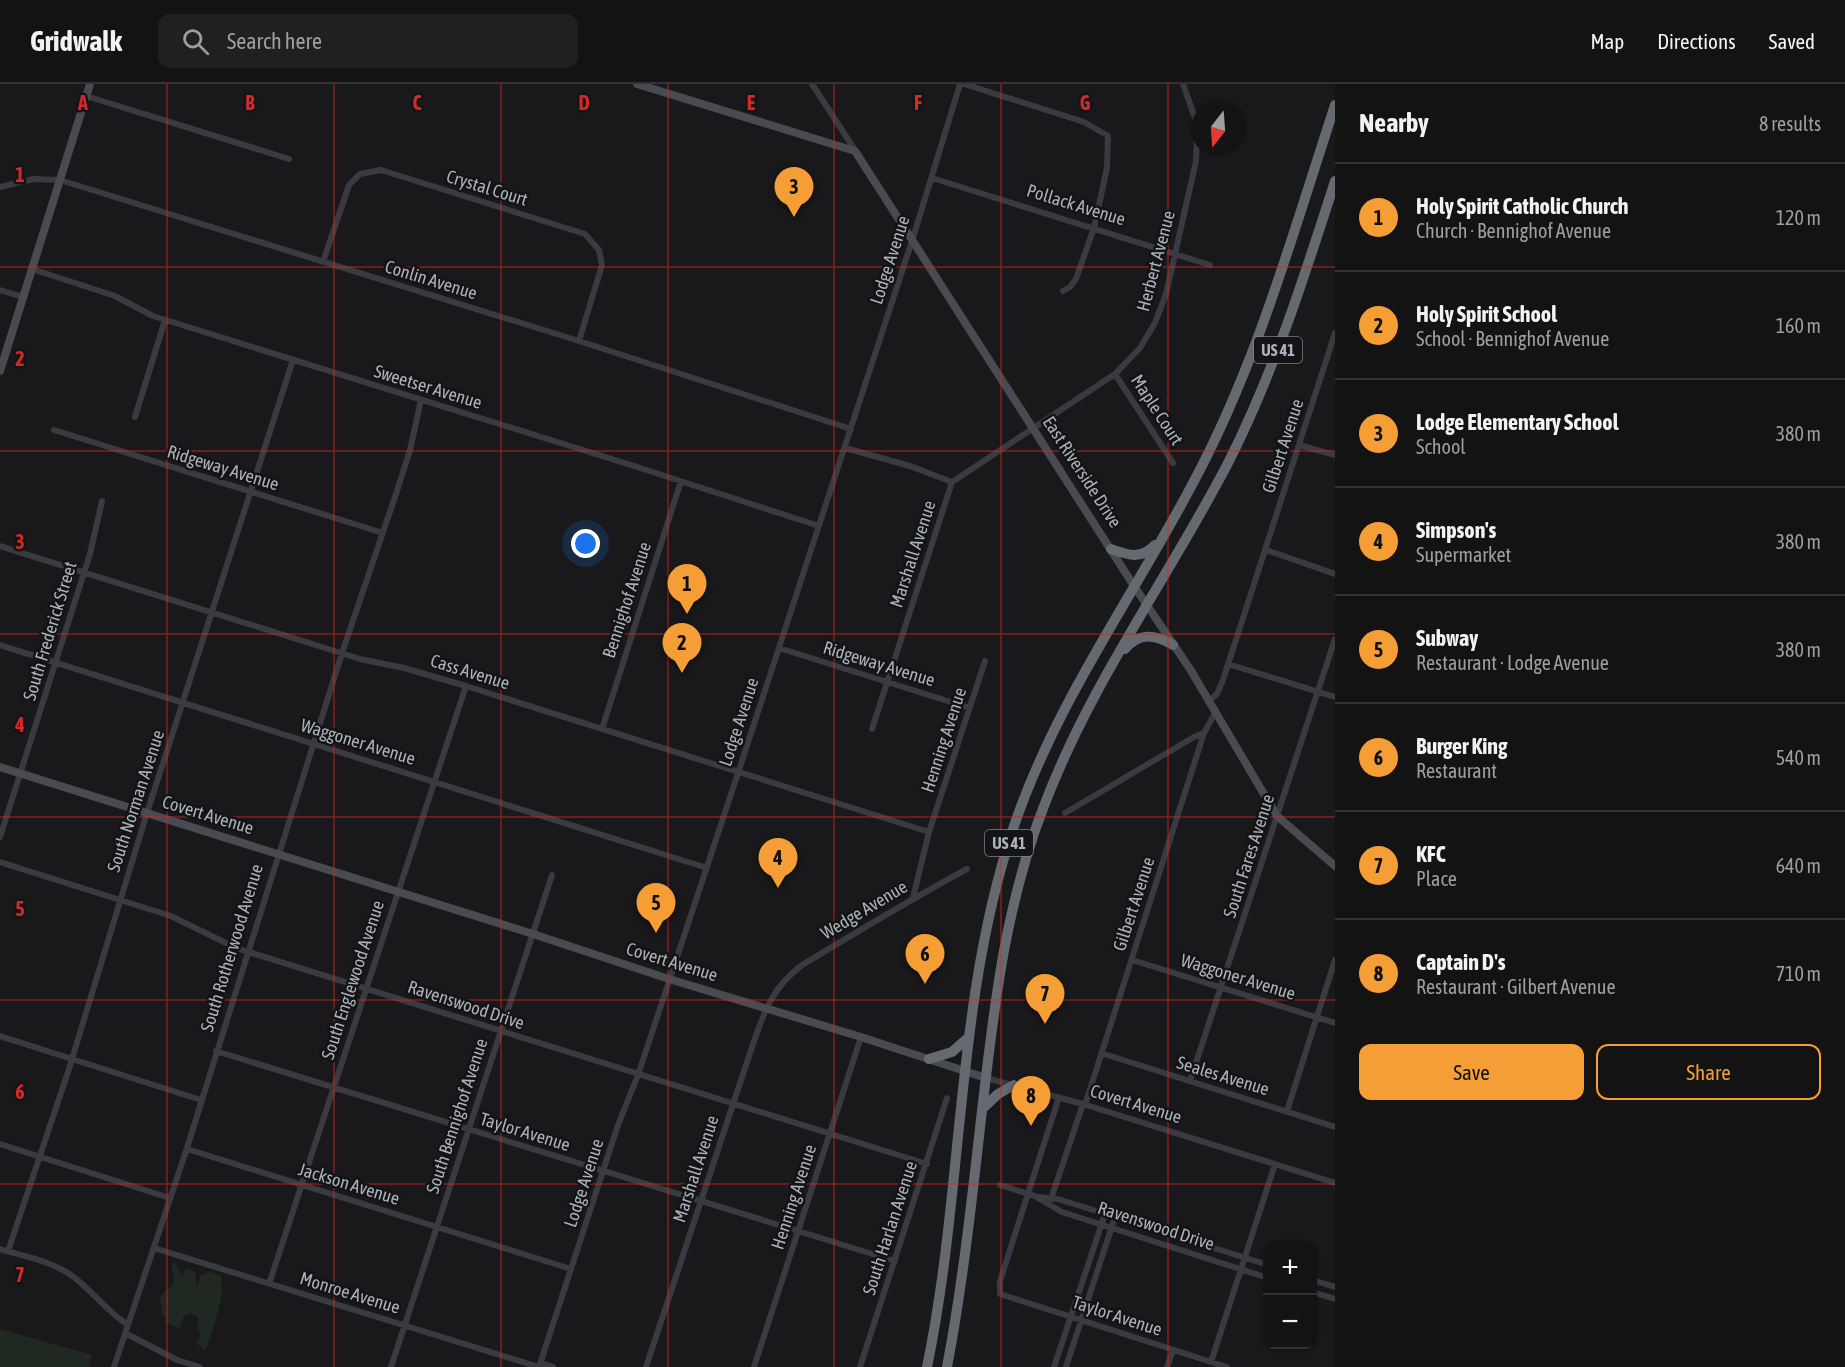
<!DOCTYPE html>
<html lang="en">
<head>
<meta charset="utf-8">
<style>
	:root { --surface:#131314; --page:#202022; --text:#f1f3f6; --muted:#9d9ea0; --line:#323234; --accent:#f69e36 }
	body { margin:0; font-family:"Asap Condensed",sans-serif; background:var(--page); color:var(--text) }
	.controls { position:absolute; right:18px; bottom:18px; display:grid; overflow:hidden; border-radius:12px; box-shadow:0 2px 4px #0004 }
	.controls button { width:54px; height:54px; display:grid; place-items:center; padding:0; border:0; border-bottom:2px solid var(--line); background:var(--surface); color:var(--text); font:30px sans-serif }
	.compass { position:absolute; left:1191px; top:18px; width:54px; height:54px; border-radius:50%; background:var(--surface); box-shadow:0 2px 4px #0004; rotate:197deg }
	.you { position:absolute; left:586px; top:460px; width:21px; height:21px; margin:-15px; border:4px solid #fff; border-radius:50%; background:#1a73e8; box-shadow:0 0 0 9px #1a73e833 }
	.badge { display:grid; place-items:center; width:39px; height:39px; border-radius:50%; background:var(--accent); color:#111; font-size:20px; font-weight:700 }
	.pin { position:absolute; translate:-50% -50px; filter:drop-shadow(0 2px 3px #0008) }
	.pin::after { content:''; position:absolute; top:32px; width:21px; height:18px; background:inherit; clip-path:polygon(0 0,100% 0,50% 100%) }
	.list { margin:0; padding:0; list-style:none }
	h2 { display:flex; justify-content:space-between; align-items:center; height:78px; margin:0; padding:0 24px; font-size:26px }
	h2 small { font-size:20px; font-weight:400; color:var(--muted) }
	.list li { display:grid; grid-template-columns:39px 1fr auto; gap:18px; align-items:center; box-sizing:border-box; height:108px; padding:0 24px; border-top:2px solid var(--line) }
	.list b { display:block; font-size:22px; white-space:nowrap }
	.list p { margin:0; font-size:20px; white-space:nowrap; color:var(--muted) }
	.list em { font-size:20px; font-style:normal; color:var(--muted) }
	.actions { display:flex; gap:12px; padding:18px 24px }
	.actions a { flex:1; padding:14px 0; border:2px solid var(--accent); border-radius:12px; text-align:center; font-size:21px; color:var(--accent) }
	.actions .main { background:var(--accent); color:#111 }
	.icon { flex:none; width:33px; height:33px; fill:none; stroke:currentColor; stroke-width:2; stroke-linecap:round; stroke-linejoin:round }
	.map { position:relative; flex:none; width:1335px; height:1283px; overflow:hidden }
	header { display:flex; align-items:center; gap:36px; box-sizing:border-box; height:84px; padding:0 30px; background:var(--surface); border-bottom:2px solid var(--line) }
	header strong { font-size:28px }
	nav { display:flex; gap:33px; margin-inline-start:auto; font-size:21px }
	.search { width:420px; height:54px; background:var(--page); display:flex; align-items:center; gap:15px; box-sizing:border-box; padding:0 21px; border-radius:12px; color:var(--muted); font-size:22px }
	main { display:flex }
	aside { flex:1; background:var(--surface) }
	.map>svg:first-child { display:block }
</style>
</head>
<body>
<header>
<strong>Gridwalk</strong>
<div class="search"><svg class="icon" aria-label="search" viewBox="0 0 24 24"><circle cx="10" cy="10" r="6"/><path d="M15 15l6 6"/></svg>Search here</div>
<nav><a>Map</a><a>Directions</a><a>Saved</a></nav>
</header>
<main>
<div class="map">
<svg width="1335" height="1283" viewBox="0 0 1335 1283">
	<rect width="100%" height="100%" fill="#19191b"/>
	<!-- green -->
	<path fill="#202921" d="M175,1178L182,1192L186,1184L195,1188L197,1202L201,1191L210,1188L222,1192C223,1219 215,1242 205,1267L197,1259L201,1251L197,1243L198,1233L190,1229L184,1232L179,1245L164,1237L166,1233L161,1229L162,1221L159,1214C175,1197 176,1206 171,1179Z
		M0,1245L92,1271L89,1283H0Z"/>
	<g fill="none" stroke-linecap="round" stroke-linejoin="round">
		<!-- street -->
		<path stroke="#3a3b40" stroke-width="6" d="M812,0L855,66
			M964,0L1084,38L1108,52L1107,84L1094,144L1076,195L1070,203L1063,207
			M86,12L289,75
			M932,94L1210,181
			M0,103L33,95L60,96L579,257L851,345
			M323,178L349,101L360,90L381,86L585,150L599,166L602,181L579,257
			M32,185L115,212L153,232L631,381L819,442
			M0,206L23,213
			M1115,290L1173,379
			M135,333L165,236
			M54,346L383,449
			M1299,361L1335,371
			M845,364L910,382L952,398
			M0,462L360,575L404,584L466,602L929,748
			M1266,466L1335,490
			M0,561L707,784
			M779,564L970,624
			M1228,580L1335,613
			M1208,618L1217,610L1223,596L1335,249
			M602,645L681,397
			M872,645L952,398L1115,290L1140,264L1155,239L1166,210L1196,77L1197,49L1196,37L1183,0
			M1065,729L1194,653L1204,649
			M0,753L90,470L102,417
			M0,778L171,832L236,864L927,1080
			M913,814L929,748L985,577
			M1132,876L1335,939
			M0,952L201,1016
			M216,967L895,1177
			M1101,969L1335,1043
			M986,994L1083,1020L1335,1099
			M1190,997L1335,555
			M1059,1013L1000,1197V1210L1227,1283
			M1085,1021L1204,649L1215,629
			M1287,1027L1335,876
			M0,1060L170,1114
			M187,1065L571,1185
			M1000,1101L1038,1113L1058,1115L1268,1181
			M1038,1114L1062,1128L1268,1194
			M1051,1115L1083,1020
			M154,1164L539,1283
			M0,1165C23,1172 51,1177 71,1191C92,1206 106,1227 128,1241
			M8,1167L68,988L147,729L293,276
			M1312,1196L1335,1203
			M269,1200L466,602
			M1312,1208L1335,1215
			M125,1249L177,1276L200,1283
			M1211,1278L1275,1080
			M541,1279L553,1283
			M114,1283L186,1067L342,569L396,410L410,366L421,316
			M391,1283L552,791
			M539,1283L618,1041L638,991L738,689L912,157L960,0
			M646,1283L754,957C765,925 774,902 802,881C857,848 911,815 967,785
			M754,1283L861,953
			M860,1283L947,1014
			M1054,1283L1105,1130
			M1066,1283L1115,1133
			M1167,1283L1173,1266"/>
		<!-- secondary -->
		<path stroke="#484b50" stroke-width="8" d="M637,0L855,67L1134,502L1190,585L1277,732L1335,782
			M0,287L90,0
			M0,683L533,850L669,895L861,953L986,994"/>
		<!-- highway -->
		<path stroke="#656a71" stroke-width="10" d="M1111,465C1128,471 1141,476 1155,461
			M1125,565C1139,548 1155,550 1173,561
			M929,975L952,968L969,953
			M982,1025L998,1010L1014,1001
			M927,1283C964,1105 955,919 1013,745C1055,619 1132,515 1193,399C1257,280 1293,149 1335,21
			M947,1283C962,1204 971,1124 980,1044C993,933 1003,827 1044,722C1090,600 1167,496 1227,381C1273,291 1304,194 1335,97"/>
	</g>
	<!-- grid -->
	<path fill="none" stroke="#d62828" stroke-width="1.5" stroke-opacity="0.55" d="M167,0V1283M334,0V1283M501,0V1283M668,0V1283M834,0V1283M1001,0V1283M1168,0V1283M0,183H1335M0,367H1335M0,550H1335M0,733H1335M0,916H1335M0,1100H1335"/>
	<g text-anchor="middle" stroke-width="5" stroke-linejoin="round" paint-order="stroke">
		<!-- shield labels -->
		<g fill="#141416" stroke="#7e838a" stroke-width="1.5">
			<rect x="1254" y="253" width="48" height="26" rx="4.5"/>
			<rect x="985" y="746" width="48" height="26" rx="4.5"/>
		</g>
		<g font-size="16" font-weight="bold" fill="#abb2bb">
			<text x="1278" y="272">US 41</text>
			<text x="1009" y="765">US 41</text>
		</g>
		<!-- street labels -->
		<g font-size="18" fill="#abb2bb" stroke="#141416">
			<text transform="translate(487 104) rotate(17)" y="6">Crystal Court</text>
			<text transform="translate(1076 121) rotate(17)" y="6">Pollack Avenue</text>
			<text transform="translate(890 176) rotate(-72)" y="6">Lodge Avenue</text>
			<text transform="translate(1156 177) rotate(-75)" y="6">Herbert Avenue</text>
			<text transform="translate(431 196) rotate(17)" y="6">Conlin Avenue</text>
			<text transform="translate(428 303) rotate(17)" y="6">Sweetser Avenue</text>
			<text transform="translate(1157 326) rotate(57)" y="6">Maple Court</text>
			<text transform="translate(1283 362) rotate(-72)" y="6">Gilbert Avenue</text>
			<text transform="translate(223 384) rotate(17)" y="6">Ridgeway Avenue</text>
			<text transform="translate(1082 388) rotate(57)" y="6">East Riverside Drive</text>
			<text transform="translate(913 470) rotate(-72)" y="6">Marshall Avenue</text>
			<text transform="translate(627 516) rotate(-72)" y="6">Bennighof Avenue</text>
			<text transform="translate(50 547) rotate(-73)" y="6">South Frederick Street</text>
			<text transform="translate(879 580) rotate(17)" y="6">Ridgeway Avenue</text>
			<text transform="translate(470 588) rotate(17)" y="6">Cass Avenue</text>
			<text transform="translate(739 638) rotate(-72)" y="6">Lodge Avenue</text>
			<text transform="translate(944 656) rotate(-72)" y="6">Henning Avenue</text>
			<text transform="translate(358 658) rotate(17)" y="6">Waggoner Avenue</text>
			<text transform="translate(136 717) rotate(-72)" y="6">South Norman Avenue</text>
			<text transform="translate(208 731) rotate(17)" y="6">Covert Avenue</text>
			<text transform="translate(1249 772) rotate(-72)" y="6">South Fares Avenue</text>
			<text transform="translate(1134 820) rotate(-72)" y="6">Gilbert Avenue</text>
			<text transform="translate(864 826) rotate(-31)" y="6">Wedge Avenue</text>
			<text transform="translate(232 864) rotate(-73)" y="6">South Rotherwood Avenue</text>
			<text transform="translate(672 878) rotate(17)" y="6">Covert Avenue</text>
			<text transform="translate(1238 893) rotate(17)" y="6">Waggoner Avenue</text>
			<text transform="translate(353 896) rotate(-72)" y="6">South Englewood Avenue</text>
			<text transform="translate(466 921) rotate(18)" y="6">Ravenswood Drive</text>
			<text transform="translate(1223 992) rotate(17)" y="6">Seales Avenue</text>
			<text transform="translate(1136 1020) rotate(17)" y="6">Covert Avenue</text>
			<text transform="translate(457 1032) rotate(-72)" y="6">South Bennighof Avenue</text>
			<text transform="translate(525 1048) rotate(17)" y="6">Taylor Avenue</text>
			<text transform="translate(696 1085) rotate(-72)" y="6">Marshall Avenue</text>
			<text transform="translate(584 1099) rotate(-72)" y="6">Lodge Avenue</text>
			<text transform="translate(349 1100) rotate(17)" y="6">Jackson Avenue</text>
			<text transform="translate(794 1113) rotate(-72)" y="6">Henning Avenue</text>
			<text transform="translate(1156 1142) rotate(18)" y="6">Ravenswood Drive</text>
			<text transform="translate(890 1144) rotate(-72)" y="6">South Harlan Avenue</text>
			<text transform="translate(350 1209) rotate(17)" y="6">Monroe Avenue</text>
			<text transform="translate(1117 1232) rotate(18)" y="6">Taylor Avenue</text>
		</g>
	</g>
	<g font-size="20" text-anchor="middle" font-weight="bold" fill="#d62828" stroke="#141416" stroke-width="5" stroke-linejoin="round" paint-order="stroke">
		<text x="83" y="26">A</text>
		<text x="250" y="26">B</text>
		<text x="417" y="26">C</text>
		<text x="584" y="26">D</text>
		<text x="751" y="26">E</text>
		<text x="918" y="26">F</text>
		<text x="1085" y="26">G</text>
		<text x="20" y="98">1</text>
		<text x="20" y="282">2</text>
		<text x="20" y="465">3</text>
		<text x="20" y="648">4</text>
		<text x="20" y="832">5</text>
		<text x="20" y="1015">6</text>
		<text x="20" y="1198">7</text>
	</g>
</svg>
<div class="controls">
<button>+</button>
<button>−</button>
</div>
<svg class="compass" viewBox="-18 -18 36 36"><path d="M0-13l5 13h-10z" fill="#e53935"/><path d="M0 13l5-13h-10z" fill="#9d9ea0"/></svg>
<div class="you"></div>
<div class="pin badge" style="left:687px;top:530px">1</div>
<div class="pin badge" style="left:682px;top:589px">2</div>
<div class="pin badge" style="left:794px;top:133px">3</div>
<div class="pin badge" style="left:778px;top:804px">4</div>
<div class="pin badge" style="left:656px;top:849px">5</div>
<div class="pin badge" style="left:925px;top:900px">6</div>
<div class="pin badge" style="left:1045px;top:940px">7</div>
<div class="pin badge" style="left:1031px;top:1042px">8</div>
</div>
<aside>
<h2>Nearby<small>8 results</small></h2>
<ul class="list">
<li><span class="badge">1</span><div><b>Holy Spirit Catholic Church</b><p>Church · Bennighof Avenue</p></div><em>120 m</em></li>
<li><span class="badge">2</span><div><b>Holy Spirit School</b><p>School · Bennighof Avenue</p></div><em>160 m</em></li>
<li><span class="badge">3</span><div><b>Lodge Elementary School</b><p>School</p></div><em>380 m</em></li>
<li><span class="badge">4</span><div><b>Simpson's</b><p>Supermarket</p></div><em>380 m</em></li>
<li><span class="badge">5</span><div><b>Subway</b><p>Restaurant · Lodge Avenue</p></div><em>380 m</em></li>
<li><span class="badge">6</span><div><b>Burger King</b><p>Restaurant</p></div><em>540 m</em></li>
<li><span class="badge">7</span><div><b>KFC</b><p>Place</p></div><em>640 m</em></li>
<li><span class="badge">8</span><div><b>Captain D's</b><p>Restaurant · Gilbert Avenue</p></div><em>710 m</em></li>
</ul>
<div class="actions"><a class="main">Save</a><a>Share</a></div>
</aside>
</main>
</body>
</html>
